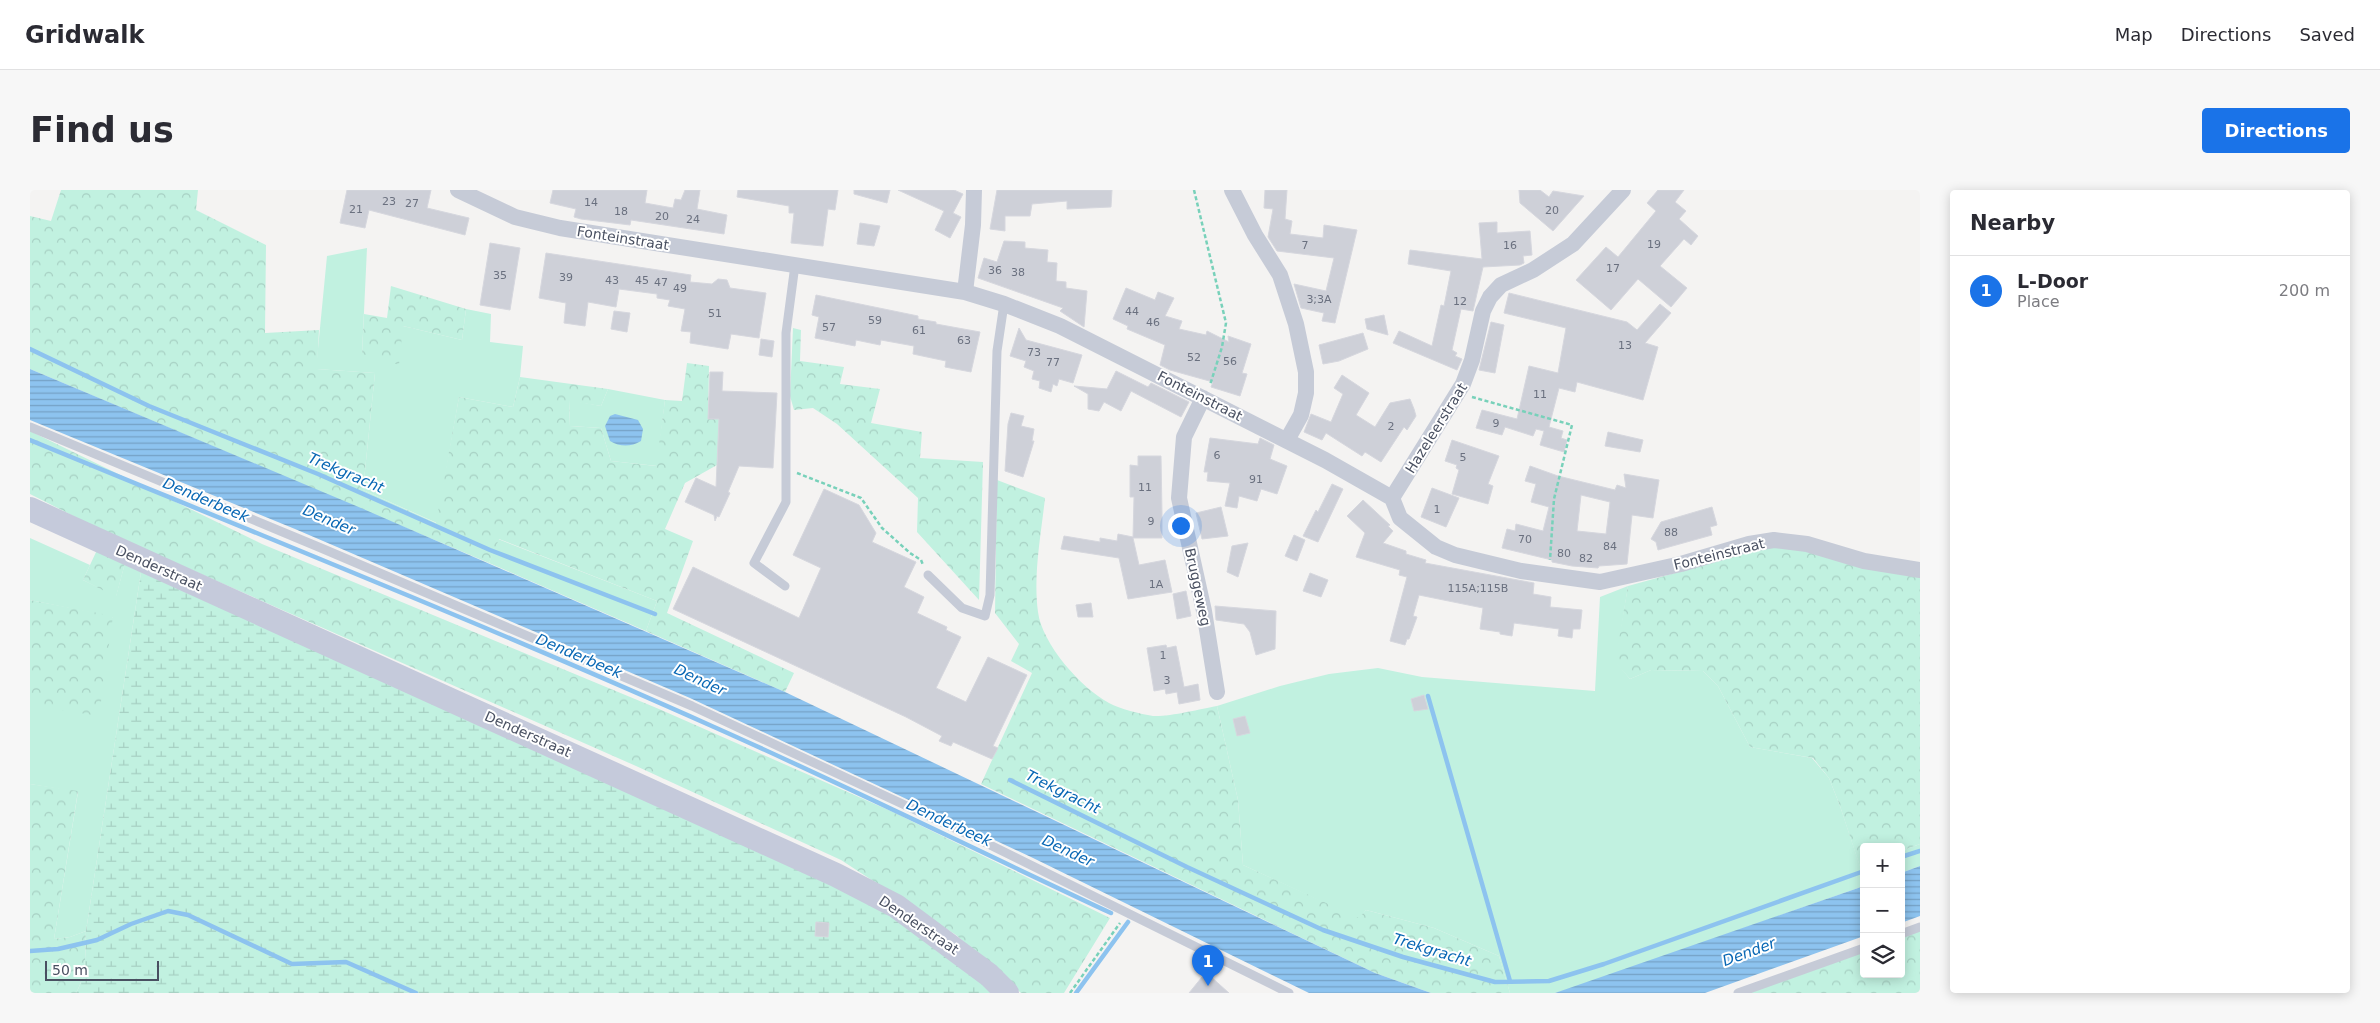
<!DOCTYPE html>
<html lang="en">
<head>
<meta charset="utf-8">
<style>
	:root { --surface:#fff; --page:#f7f7f7; --text:#2b2b33; --muted:#7c7c81; --line:#e1e1e2; --accent:#1a73e8 }
	body { margin:0; font-family:"DejaVu Sans",sans-serif; background:var(--page); color:var(--text) }
	.controls { position:absolute; right:15px; bottom:15px; display:grid; overflow:hidden; border-radius:5px; box-shadow:0 2px 12px #0003 }
	.controls button { width:45px; height:45px; display:grid; place-items:center; padding:0; border:0; border-bottom:1px solid var(--line); background:var(--surface); color:var(--text); font:25px sans-serif }
	.scale { position:absolute; left:15px; bottom:12px; width:114px; box-sizing:border-box; padding-left:5px; border:2px solid #495061; border-top:0; font-size:14px; line-height:18px; white-space:nowrap; color:#495061; -webkit-text-stroke:4px #fff; paint-order:stroke }
	.you { position:absolute; left:1150px; top:335px; width:18px; height:18px; margin:-12px; border:4px solid #fff; border-radius:50%; background:#1a73e8; box-shadow:0 0 0 8px #1a73e833 }
	.badge { display:grid; place-items:center; width:32px; height:32px; border-radius:50%; background:var(--accent); color:#fff; font-size:16px; font-weight:700 }
	.pin { position:absolute; translate:-50% -41px; filter:drop-shadow(0 1px 2px #0008) }
	.pin::after { content:''; position:absolute; top:26px; width:18px; height:15px; background:inherit; clip-path:polygon(0 0,100% 0,50% 100%) }
	.list { margin:0; padding:0; list-style:none }
	h2 { display:flex; justify-content:space-between; align-items:center; height:65px; margin:0; padding:0 20px; font-size:21px }
	h2 small { font-size:16px; font-weight:400; color:var(--muted) }
	.list li { display:grid; grid-template-columns:32px 1fr auto; gap:15px; align-items:center; box-sizing:border-box; height:70px; padding:0 20px; border-top:1px solid var(--line) }
	.list b { display:block; font-size:19px; white-space:nowrap }
	.list p { margin:0; font-size:16px; white-space:nowrap; color:var(--muted) }
	.list em { font-size:16px; font-style:normal; color:var(--muted) }
	.icon { flex:none; width:28px; height:28px; fill:none; stroke:currentColor; stroke-width:2; stroke-linecap:round; stroke-linejoin:round }
	.map { position:relative; flex:none; width:1890px; height:803px; overflow:hidden; border-radius:5px }
	header { display:flex; align-items:center; gap:30px; box-sizing:border-box; height:70px; padding:0 25px; background:var(--surface); border-bottom:1px solid var(--line) }
	header strong { font-size:24px }
	nav { display:flex; gap:28px; margin-inline-start:auto; font-size:18px }
	.intro { display:flex; align-items:center; justify-content:space-between; box-sizing:border-box; height:120px; padding:0 30px }
	h1 { margin:0; font-size:35px }
	.button { padding:12px 22px; border-radius:5px; background:var(--accent); color:#fff; font-size:18px; font-weight:700 }
	main { display:flex; gap:30px; padding:0 30px }
	aside { flex:1; background:var(--surface); border-radius:5px; box-shadow:0 2px 12px #0003 }
	.map>svg:first-child { display:block }
</style>
</head>
<body>
<header>
<strong>Gridwalk</strong>
<nav><a>Map</a><a>Directions</a><a>Saved</a></nav>
</header>
<div class="intro"><h1>Find us</h1><a class="button">Directions</a></div>
<main>
<div class="map">
<svg width="1890" height="803" viewBox="0 0 1890 803">
	<defs>
		<pattern id="forest-crowns" width="20" height="18" patternUnits="userSpaceOnUse" patternTransform="scale(1.25)"><rect width="20" height="18" fill="#c1f1e0"/><path d="M2 6a3 3 0 1 1 6 0M12 15a3 3 0 1 1 6 0" fill="none" stroke="#a7d0c3"/></pattern>
		<pattern id="wetland-marsh" width="20" height="14" patternUnits="userSpaceOnUse" patternTransform="scale(1.25)"><rect width="20" height="14" fill="#c1f1e0"/><path d="M1 5h8M5 5V1M11 12h8M15 12V8" fill="none" stroke="#a7d0c3"/></pattern>
		<pattern id="water-rules" width="6" height="5" patternUnits="userSpaceOnUse" patternTransform="scale(1.25)"><rect width="6" height="5" fill="#8dc3ef"/><path d="M0 2.5h6" fill="none" stroke="#75a1c5"/></pattern>
	</defs>
	<rect width="100%" height="100%" fill="#f4f3f2"/>
	<!-- green -->
	<path fill="#c1f1e0" d="M337,58L332,164L373,136L432,150L436,119L461,124L460,152L493,156L490,187L483,217L429,207L407,333L333,300L345,183L286,179L297,66Z
		M578,199L635,210L627,276L581,271L571,238L540,236L539,210L571,216Z
		M0,348L60,375L53,390L86,406L95,373L111,382L56,741L40,747L24,749L48,602L0,594V515H7L83,427L0,410Z
		M468,349L627,411L616,441L459,373Z
		M1598,396L1586,472L1600,489L1621,480L1673,481L1688,496L1720,557L1782,568L1799,588L1810,616L1830,676L1834,675V696L1537,800L1525,803H1480L1469,766L1404,738L1336,720L1329,729L1213,675L1208,610L1187,516L1250,496L1299,484L1348,478L1392,487L1565,501L1570,407Z
		M1890,654V676L1871,683V661Z"/>
	<!-- forest -->
	<path fill="url(#forest-crowns)" d="M31,0H168L166,20L236,55L235,143L289,140L287,179L345,183L333,300L406,333L429,207L483,217L490,187L578,199L571,216L539,211L540,236L571,238L581,271L626,276L635,210L652,211L657,173L679,176L678,228L689,229L687,275L655,293L635,339L663,351L637,423L764,483L755,502L616,441L627,411L469,349L459,373L0,179V26L21,31Z
		M361,96L436,119L432,150L373,136L369,175L332,164L334,124L357,128Z
		M763,138L771,140L770,171L814,177L810,194L850,199L841,233L892,242L890,268L953,272L949,410L887,342L888,308L807,234L783,218L764,220L760,206Z
		M0,241L232,354L629,519L863,622L1080,728L1034,803H991L926,745L811,670L606,576L71,340L0,304Z
		M967,290L1015,308C1011,345 1003,385 1008,422C1012,454 1051,498 1079,513C1090,519 1110,524 1123,526C1138,527 1171,519 1187,516L1208,610L1213,675L1329,728L1336,720L1404,738L1469,766L1480,803H1401L1345,783L951,594L1002,483L981,471L989,454L965,423Z
		M1750,357L1775,360L1890,385V654L1871,661V657H1834V675L1830,677L1810,616L1799,588L1783,568L1720,557L1688,496L1673,481L1621,480L1600,489L1585,472L1598,396L1732,359Z
		M67,360L95,373L86,407L53,390Z
		M0,410L83,426L69,526L0,515Z
		M0,594L48,601L24,749L40,747L56,741C55,762 57,784 46,803H0Z
		M1890,741V803H1719L1834,761V784H1871V748Z"/>
	<!-- wetland -->
	<path fill="url(#wetland-marsh)" d="M111,382L824,703L869,731L964,803H46C57,784 55,762 56,741Z"/>
	<!-- water -->
	<path fill="url(#water-rules)" d="M0,179L331,318L755,502L1345,783L1401,803H1279L1001,667L660,508L265,339L0,230Z
		M585,224L608,230L613,239L611,251C601,257 590,257 580,251L575,236L580,226Z
		M1890,676V726L1871,733V683Z
		M1834,696V746L1675,803H1525Z"/>
	<g fill="none" stroke-linecap="round" stroke-linejoin="round">
		<!-- stream -->
		<path stroke="#8dc3ef" stroke-width="4.5" d="M0,159L119,216L288,284L460,360L625,424
			M0,250C228,344 458,436 684,537C817,596 948,661 1081,723
			M1398,506L1480,791
			M980,590L1157,677L1293,740L1373,767L1465,792L1519,791L1574,774L1834,681
			M1871,667L1890,661
			M0,761L28,759L67,750L101,734L138,721L158,725L262,774L316,772L386,803
			M1046,803L1098,732"/>
	</g>
	<!-- building -->
	<path fill="#ced0d8" stroke="#d6d7de" fill-rule="evenodd" d="M317,0H401L397,18L439,28L435,45L339,20L335,38L310,33Z
		M523,0H617L615,13L643,18L645,9L651,10L655,0H670L667,19L697,25L694,44L601,30L600,35L551,29L544,27L546,19L520,13Z
		M708,0H808L805,20L798,19L793,56L761,53L764,23H759V16L707,7Z
		M824,0H860L857,13L824,4Z
		M868,0H924L933,4L923,23L931,27L920,48L905,40L914,21Z
		M967,0H1082L1081,17L1037,19V11L1002,14L1000,26H975V41L960,39Z
		M1235,0H1257L1255,29L1262,31L1260,44L1293,48L1294,35L1327,40L1305,133L1292,131L1294,123L1271,118L1264,94L1296,101L1304,68L1247,61L1238,47L1243,19L1234,18Z
		M1489,0H1510L1519,7L1523,1L1554,6L1523,41L1490,13Z
		M1628,0H1654L1645,12L1656,21L1649,29L1668,46L1661,55L1654,49L1630,76L1657,98L1641,117L1608,89L1581,120L1546,90L1576,57L1588,67L1626,21L1617,13Z
		M1467,32V43L1500,41L1502,65L1493,66L1494,73L1490,75L1453,77L1443,121L1431,119L1422,160L1427,163L1425,166L1432,169L1427,180L1363,153L1369,141L1402,156L1411,115L1414,116L1421,81L1378,74L1380,60L1452,69L1449,33Z
		M830,33L850,36L844,56L827,54Z
		M974,51L995,52V58L1018,60L1017,72L1027,73L1026,91L1036,92V98L1057,101L1054,137L1030,121L1033,118L948,88L954,68L967,72Z
		M460,53L490,58L480,120L450,115Z
		M516,63L661,85L660,92L682,94L688,89L697,90L700,98L736,103L729,148L701,144L698,159L660,153L661,142L651,141L655,119L638,116L640,110L627,108V104L589,99L586,117L558,112L555,136L534,133L536,113L509,108Z
		M1096,98L1125,110L1128,102L1144,108L1135,126L1152,131L1149,139L1176,145L1177,141L1199,152L1198,146L1221,154L1212,183L1217,184L1210,206L1181,197L1183,192L1140,180L1130,175L1135,155L1097,139L1098,136L1083,129Z
		M1479,103L1597,132L1607,140L1630,114L1641,123L1615,153L1628,157L1613,210L1547,192L1545,202L1529,198L1519,237L1533,241L1531,248L1537,250L1534,262L1510,255L1514,241L1506,239L1503,246L1475,237L1472,245L1446,238L1452,220L1487,229L1499,176L1528,183L1536,138L1474,123Z
		M786,105L888,126V129L906,132V134L950,142L941,182L915,177L916,171L883,164L884,156L851,150L850,155L826,150L825,156L785,148L789,127L782,125Z
		M584,121L600,123L597,142L581,139Z
		M1354,125L1358,145L1337,139L1335,129Z
		M1461,132L1474,135L1465,183L1449,180Z
		M989,138L996,150L1052,165L1043,193L1029,189L1027,196L1023,194L1021,202L1009,198L1010,191L1002,189L1004,181L994,177L996,171L980,166Z
		M1333,143L1338,159L1309,171L1293,174L1289,155Z
		M731,149L744,151L742,167L729,165Z
		M1086,181L1118,197L1121,193L1159,212L1151,227L1101,201L1091,221L1074,212L1069,221L1058,219V204L1044,196L1077,199Z
		M680,182H693L692,201L747,203L743,278L709,276L698,302L700,303L689,327L687,326L685,331L684,325L655,312L666,288L686,297L689,229H678Z
		M1312,185L1339,203L1326,225L1345,237L1360,213L1380,209L1384,219L1386,226L1377,240L1374,237L1351,272L1335,262L1332,266L1296,243L1292,250L1274,242L1281,224L1301,232L1313,204L1304,198Z
		M981,223L994,226L991,236L1004,239L1002,251H1004L993,287L975,281L978,234Z
		M1578,242L1613,250L1610,262L1575,256Z
		M1180,248L1228,254L1230,248L1244,255L1240,269L1257,276L1247,304L1231,299L1227,311L1209,306L1207,318L1195,316L1200,293L1177,291L1178,282H1174Z
		M1422,250L1469,266L1458,294L1463,296L1458,314L1422,304L1429,280L1426,278L1427,275L1415,271Z
		M1108,266H1131L1132,323V348H1103L1109,375L1135,370L1142,402L1098,409L1089,368L1031,359L1034,346L1070,352V348L1087,351L1088,344L1103,347L1104,307H1100V275L1108,276Z
		M1500,276L1528,286L1585,300L1587,295L1596,298L1594,284L1629,290L1623,328L1602,325L1597,374L1569,376L1568,378L1542,376L1522,372V370L1472,358L1477,339L1485,341L1486,334L1513,341L1519,317L1501,312L1506,294L1495,291ZM1551,305L1580,312L1576,344L1547,341Z
		M1302,294L1313,299L1288,352L1273,346L1286,320L1288,322Z
		M1402,298L1429,308L1416,337L1391,327Z
		M794,299L829,315L846,343L842,352L886,372L874,397L894,407L887,423L917,437L916,440L931,447L906,498L936,512L958,467L997,485L963,556L968,558L962,569L923,552L921,556L909,551L912,546L876,527L643,419L663,377L769,428L791,378L763,365Z
		M1333,310L1360,335L1358,336L1363,341L1353,353L1376,361V364L1396,370L1395,373L1504,393L1503,404L1521,407L1520,417L1552,420L1550,439H1543L1542,448L1528,446L1529,439L1484,433L1482,446L1470,444V442L1450,439L1453,418L1389,405L1383,426L1387,427L1379,449H1377L1375,455L1360,451L1377,387L1369,385L1370,380L1326,367L1335,343L1317,326Z
		M1191,317L1198,346L1172,349L1166,323Z
		M1682,317L1687,335L1680,337L1682,345L1628,360L1626,352L1621,349L1631,332Z
		M1264,345L1275,350L1267,371L1255,366Z
		M1218,353L1208,387L1197,382L1202,356Z
		M1280,383L1298,390L1291,407L1273,401Z
		M1156,401L1161,426L1147,429L1143,404Z
		M1061,413L1063,427H1048L1046,415Z
		M1185,416L1246,421L1245,459L1226,465L1220,442L1214,434L1186,430Z
		M1136,455L1137,458L1146,456L1154,497L1168,494L1170,510L1149,514L1147,502L1136,504L1135,499L1124,501L1117,458Z
		M1394,505L1398,519L1384,521L1381,509Z
		M1215,526L1220,543L1207,546L1203,529Z
		M786,732L799,733L798,747L785,746Z
		M1179,785L1199,803H1159L1172,787L1175,789Z"/>
	<g fill="none" stroke-linecap="round" stroke-linejoin="round">
		<!-- path -->
		<path stroke="#78d1ba" stroke-width="2.5" stroke-dasharray="4 2.5" stroke-linecap="butt" d="M1164,0L1196,133L1192,157L1180,195
			M1442,207L1542,235L1524,309L1520,370
			M767,283L831,308L852,338L880,363L891,370L893,375
			M1040,803L1090,733"/>
		<!-- lane -->
		<path stroke="#c6cbd7" stroke-width="9" d="M0,237L291,358L662,516L952,651L1259,803
			M898,385L932,418L955,426L960,405L967,161L974,114
			M755,396L724,373L756,312V143L765,75
			M1871,744L1890,737
			M1708,803L1834,758"/>
		<!-- street -->
		<path stroke="#c6cbd7" stroke-width="16" d="M428,0L485,27L530,38L935,102L974,114L1030,136L1295,270L1362,308L1370,328L1406,357L1425,365L1491,381L1570,392L1651,374L1719,354L1744,350L1777,354L1834,371L1890,380
			M1202,0L1225,45L1250,85L1266,134L1276,182V203L1271,225L1257,250
			M935,102L943,35L944,0
			M1173,208L1154,247L1149,308L1174,421L1187,502
			M1362,308L1433,194L1442,170L1453,121L1460,107L1471,95L1503,80L1543,54L1593,0"/>
		<!-- secondary -->
		<path stroke="#c5cadb" stroke-width="24" d="M0,319L806,685L866,716L959,785L977,803"/>
	</g>
	<g text-anchor="middle" stroke-width="4" stroke-linejoin="round" paint-order="stroke">
		<!-- number labels -->
		<g font-size="11" fill="#6a707f">
			<text x="359" y="15">23</text>
			<text x="561" y="16">14</text>
			<text x="382" y="17">27</text>
			<text x="326" y="23">21</text>
			<text x="1522" y="24">20</text>
			<text x="591" y="25">18</text>
			<text x="632" y="30">20</text>
			<text x="663" y="33">24</text>
			<text x="1624" y="58">19</text>
			<text x="1275" y="59">7</text>
			<text x="1480" y="59">16</text>
			<text x="1583" y="82">17</text>
			<text x="965" y="84">36</text>
			<text x="988" y="86">38</text>
			<text x="470" y="89">35</text>
			<text x="536" y="91">39</text>
			<text x="582" y="94">43</text>
			<text x="612" y="94">45</text>
			<text x="631" y="96">47</text>
			<text x="650" y="102">49</text>
			<text x="1289" y="113">3;3A</text>
			<text x="1430" y="115">12</text>
			<text x="1102" y="125">44</text>
			<text x="685" y="127">51</text>
			<text x="845" y="134">59</text>
			<text x="1123" y="136">46</text>
			<text x="799" y="141">57</text>
			<text x="889" y="144">61</text>
			<text x="934" y="154">63</text>
			<text x="1595" y="159">13</text>
			<text x="1004" y="166">73</text>
			<text x="1164" y="171">52</text>
			<text x="1200" y="175">56</text>
			<text x="1023" y="176">77</text>
			<text x="1510" y="208">11</text>
			<text x="1466" y="237">9</text>
			<text x="1361" y="240">2</text>
			<text x="1187" y="269">6</text>
			<text x="1433" y="271">5</text>
			<text x="1226" y="293">91</text>
			<text x="1115" y="301">11</text>
			<text x="1407" y="323">1</text>
			<text x="1121" y="335">9</text>
			<text x="1641" y="346">88</text>
			<text x="1495" y="353">70</text>
			<text x="1580" y="360">84</text>
			<text x="1534" y="367">80</text>
			<text x="1556" y="372">82</text>
			<text x="1126" y="398">1A</text>
			<text x="1448" y="402">115A;115B</text>
			<text x="1133" y="469">1</text>
			<text x="1137" y="494">3</text>
		</g>
		<!-- street labels -->
		<g font-size="14" fill="#495061" stroke="#fff">
			<text transform="translate(593 48) rotate(9)" y="5">Fonteinstraat</text>
			<text transform="translate(1170 206) rotate(27)" y="5">Fonteinstraat</text>
			<text transform="translate(1406 238) rotate(-58)" y="5">Hazeleerstraat</text>
			<text transform="translate(1689 364) rotate(-14)" y="5">Fonteinstraat</text>
			<text transform="translate(129 378) rotate(24)" y="5">Denderstraat</text>
			<text transform="translate(1168 397) rotate(78)" y="5">Bruggeweg</text>
			<text transform="translate(498 544) rotate(24)" y="5">Denderstraat</text>
			<text transform="translate(889 735) rotate(34)" y="5">Denderstraat</text>
		</g>
		<!-- water labels -->
		<g font-size="15" font-style="italic" fill="#0867b4" stroke="#fff">
			<text transform="translate(316 283) rotate(23)" y="5">Trekgracht</text>
			<text transform="translate(176 310) rotate(23)" y="5">Denderbeek</text>
			<text transform="translate(299 330) rotate(23)" y="5">Dender</text>
			<text transform="translate(549 466) rotate(23)" y="5">Denderbeek</text>
			<text transform="translate(670 490) rotate(25)" y="5">Dender</text>
			<text transform="translate(1033 602) rotate(26)" y="5">Trekgracht</text>
			<text transform="translate(919 633) rotate(25)" y="5">Denderbeek</text>
			<text transform="translate(1038 661) rotate(25)" y="5">Dender</text>
			<text transform="translate(1402 760) rotate(17)" y="5">Trekgracht</text>
			<text transform="translate(1719 762) rotate(-20)" y="5">Dender</text>
		</g>
	</g>
</svg>
<div class="controls">
<button>+</button>
<button>−</button>
<button><svg class="icon" aria-label="layers" viewBox="0 0 24 24"><path d="M12 4l9 5-9 5-9-5zM3 14l9 5 9-5"/></svg></button>
</div>
<div class="scale">50 m</div>
<div class="you"></div>
<div class="pin badge" style="left:1178px;top:796px">1</div>
</div>
<aside>
<h2>Nearby<small></small></h2>
<ul class="list">
<li><span class="badge">1</span><div><b>L-Door</b><p>Place</p></div><em>200 m</em></li>
</ul>
</aside>
</main>
</body>
</html>
